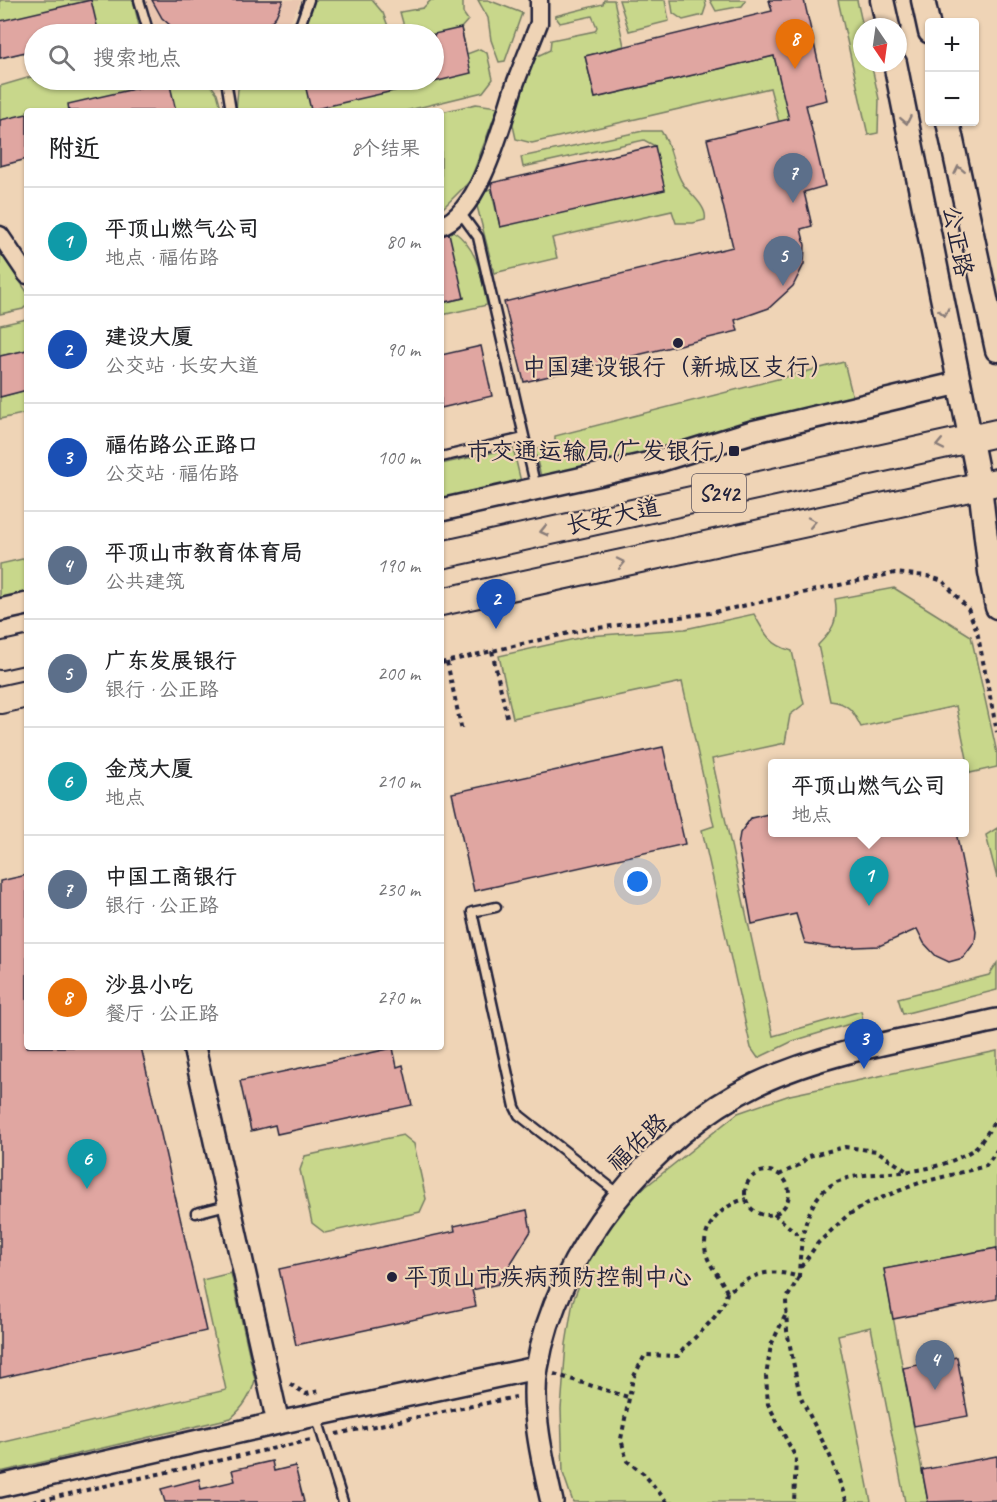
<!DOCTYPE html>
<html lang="zh">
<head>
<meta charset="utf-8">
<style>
	:root { --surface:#fff; --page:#f6f6f6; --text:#202124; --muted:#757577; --line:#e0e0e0; --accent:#22223b }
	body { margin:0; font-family:Caveat,"LXGW WenKai TC",sans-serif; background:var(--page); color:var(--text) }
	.controls { position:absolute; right:18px; top:18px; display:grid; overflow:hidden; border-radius:6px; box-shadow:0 2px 4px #0004 }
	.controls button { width:54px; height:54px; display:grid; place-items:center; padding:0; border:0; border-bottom:2px solid var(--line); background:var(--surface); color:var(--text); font:30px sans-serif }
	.compass { position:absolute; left:853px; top:18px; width:54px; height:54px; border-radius:50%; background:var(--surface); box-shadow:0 2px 4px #0004; rotate:167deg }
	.you { position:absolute; left:638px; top:882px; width:21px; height:21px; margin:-15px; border:4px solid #fff; border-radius:50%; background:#1a73e8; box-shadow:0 0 0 9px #1a73e833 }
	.badge { display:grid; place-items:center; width:39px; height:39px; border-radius:50%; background:var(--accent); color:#fff; font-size:20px; font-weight:700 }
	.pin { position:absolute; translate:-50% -50px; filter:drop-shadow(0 2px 3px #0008) }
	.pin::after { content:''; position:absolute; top:32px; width:21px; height:18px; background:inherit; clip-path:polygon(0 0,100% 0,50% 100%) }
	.popup { position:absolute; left:768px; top:759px; width:201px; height:78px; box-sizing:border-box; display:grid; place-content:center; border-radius:6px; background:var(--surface); filter:drop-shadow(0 2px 4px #0005); font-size:20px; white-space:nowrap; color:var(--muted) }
	.popup b { font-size:22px; color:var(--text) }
	.popup::after { content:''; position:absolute; left:50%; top:100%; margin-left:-12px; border:12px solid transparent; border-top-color:var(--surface) }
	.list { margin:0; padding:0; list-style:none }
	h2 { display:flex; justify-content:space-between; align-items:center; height:78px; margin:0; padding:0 24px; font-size:26px }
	h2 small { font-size:20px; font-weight:400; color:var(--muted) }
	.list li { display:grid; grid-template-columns:39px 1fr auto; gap:18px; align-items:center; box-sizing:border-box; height:108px; padding:0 24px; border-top:2px solid var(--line) }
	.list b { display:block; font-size:22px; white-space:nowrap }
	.list p { margin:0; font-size:20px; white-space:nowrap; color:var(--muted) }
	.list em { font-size:20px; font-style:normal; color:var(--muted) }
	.icon { flex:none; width:33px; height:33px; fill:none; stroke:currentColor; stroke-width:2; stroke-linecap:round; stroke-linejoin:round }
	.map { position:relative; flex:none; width:997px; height:1502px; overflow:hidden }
	.search { position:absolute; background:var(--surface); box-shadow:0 2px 4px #0004; left:24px; top:24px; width:420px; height:66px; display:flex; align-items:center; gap:15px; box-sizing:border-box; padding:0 21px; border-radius:33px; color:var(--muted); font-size:22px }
	.panel { position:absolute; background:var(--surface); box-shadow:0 2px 4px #0004; left:24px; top:108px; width:420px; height:942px; border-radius:6px }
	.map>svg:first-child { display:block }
</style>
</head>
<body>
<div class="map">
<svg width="997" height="1502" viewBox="0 0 997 1502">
	<rect width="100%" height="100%" fill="#efd4b6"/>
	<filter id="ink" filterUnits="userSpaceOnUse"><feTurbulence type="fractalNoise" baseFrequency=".0167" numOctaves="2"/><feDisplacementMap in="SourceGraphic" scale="12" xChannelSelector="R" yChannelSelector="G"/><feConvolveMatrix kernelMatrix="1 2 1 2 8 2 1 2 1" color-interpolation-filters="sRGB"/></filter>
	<g filter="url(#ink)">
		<!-- built -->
		<path fill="#eac6b0" d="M145,0H301L284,34H158Z"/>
		<!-- green -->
		<path fill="#c8d78b" stroke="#757c63" stroke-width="1.5" d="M0,0H133L141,34H34V50L0,58Z
			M314,0H372L383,13L391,34H303Z
			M431,0H463V13L468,20L461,28L467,54L480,49L487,53L493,79L483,92L405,111H236L238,89L245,80H434V34H406L400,12L423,8Z
			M478,0H488L522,13L505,61L499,62L491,40L488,18Z
			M604,0H614L624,46L585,56L595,98L774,56L790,119L779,122L770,88L532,143L516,139L512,121L533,58L550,50L551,40L595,31L597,27L592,16L560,23L555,16L603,4Z
			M619,0H665L669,21L629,31Z
			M671,0H705L706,6L703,15L683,20L673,13Z
			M710,0H745V2L742,6L716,11Z
			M838,0H857L863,27L862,63H871L879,99L878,133L868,135Z
			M34,76V80H207L217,93L222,111H27V159L0,166V86Z
			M476,104L498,107L470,181L441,210V112Z
			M643,131H661C673,147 672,167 683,184C690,194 708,207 705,220L693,223H676L672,211L552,238L557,258L494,273L476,202L482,191L491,189L500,227L655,146L644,140L523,167L521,157Z
			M445,230H452C479,249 481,275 487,305L442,315L441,303L464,298L441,257V233Z
			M0,252L27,292V305L23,309L0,314Z
			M27,319V350L0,356V325Z
			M844,362L853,398L652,454L542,480L534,449L555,444V436Z
			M27,390V413L0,419V397Z
			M513,448L521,482L441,501V464Z
			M27,558V595L0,601V564Z
			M894,588L971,636L997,753V767L970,773L956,706L861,727C853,711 849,703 830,701L818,645C832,631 839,621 835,599Z
			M754,614C764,633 770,645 792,651L804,704L790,715L785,743L712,759L773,1036L861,1011L863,1020L793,1041L758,1058L751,1048L702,830L714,826L682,682L513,718L499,656L588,636L685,629Z
			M997,828V878L986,835Z
			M997,963V990L903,1014L898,998L989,975Z
			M997,1051V1248L884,1269L928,1502H905L871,1327L838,1335L871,1502H573L563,1473L561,1409L566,1344L573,1301L591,1255L629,1200L738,1113L790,1095Z
			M403,1135L414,1144L426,1199L420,1212L325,1233L312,1223L300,1170L305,1156Z
			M231,1273L255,1380C251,1396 244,1407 231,1418L0,1472V1443L226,1390L202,1280Z"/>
		<!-- building -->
		<path fill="#e0a6a1" stroke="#22223b" stroke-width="1.5" d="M91,0L99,34H34V50L0,58V21Z
			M152,0H283L276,16L263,31L256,34H180L162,18Z
			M769,0H804L827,100L806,105L825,186L804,192L812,226L801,229L805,245L804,264L793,286L769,308L735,320L738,331L524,382L504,302L733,247L707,139L789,119L774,56L595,98L585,56L772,11Z
			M461,28L471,73L434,82V34Z
			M304,80H414L415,86L311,110Z
			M169,81L176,111H69L68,104Z
			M27,114V159L0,166V120Z
			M655,146L665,190L500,227L491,183Z
			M449,233L464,298L441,303V236Z
			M481,346L492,396L441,408V355Z
			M27,350V390L0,397V356Z
			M663,747L685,844L474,891L452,793Z
			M773,813V832H956L976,931L975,942L963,958L949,962L936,956L924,943L917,929L879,946L834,948L805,943L796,914L752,924L738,846L740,833L751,818Z
			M27,875V1047H141L206,1331L0,1378V881Z
			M393,1048L397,1067L403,1065L412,1105L277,1134L275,1125L251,1131L240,1081Z
			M527,1210L531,1231L498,1284L472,1290L476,1306L296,1345L279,1269L455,1231L454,1226Z
			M997,1248V1299L893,1319L884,1269Z
			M957,1357L968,1416L914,1426L903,1368Z
			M997,1456V1500L928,1502L922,1470Z
			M272,1461L274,1471L295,1466L304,1502H165L161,1489L199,1479L201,1489L235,1481L232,1470Z"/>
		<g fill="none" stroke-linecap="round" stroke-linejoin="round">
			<!-- service casing -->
			<g stroke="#22223b" stroke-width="13">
				<path id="service" d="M139,0L149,34
					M293,34L301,23L309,0
					M226,80L231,111
					M459,211L478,237L536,488
					M441,457L524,438
					M496,907L472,912L515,1107L519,1115L619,1194
					M196,1213L227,1205
					M316,1415L343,1502"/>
			</g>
			<!-- minor casing -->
			<g stroke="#22223b" stroke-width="21">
				<path id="minor" d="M441,226C480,212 502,124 514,87C522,65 531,44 539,23V0
					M0,235L27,275"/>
			</g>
			<!-- tertiary casing -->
			<g stroke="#22223b" stroke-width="26">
				<path id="tertiary" d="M441,510L655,462L752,432L959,383
					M0,610L27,604
					M194,1047L278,1423
					M0,1486L278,1423L536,1368
					M552,1502C543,1463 530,1407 537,1368C556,1252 653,1134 757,1084C831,1049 917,1038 997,1020"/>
			</g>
			<!-- secondary casing -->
			<g stroke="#22223b" stroke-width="27">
				<path id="secondary" d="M882,0L888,27
					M923,0L930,32
					M895,63L980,486L990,572L997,607
					M948,122L997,350"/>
			</g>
			<!-- primary casing -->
			<g stroke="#22223b" stroke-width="30">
				<path id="primary" d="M441,555L997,433
					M441,602L997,482
					M0,656L27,650
					M0,700L27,694"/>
			</g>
			<!-- path -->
			<path stroke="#22223b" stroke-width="4" stroke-dasharray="4.5 4.5" stroke-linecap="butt" d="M492,651L508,721
				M447,662L462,731
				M441,663L582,630L710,613L895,573L927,576L943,581L968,609L977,631L997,732
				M745 1193a22 22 0 1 1 44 0a22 22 0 1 1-44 0Z
				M779,1175L799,1165L809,1156L845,1147L877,1151L907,1171
				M774,1214L801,1237
				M801,1267L818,1243L848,1215L868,1203L919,1183L986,1166L997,1150
				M799,1277L786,1300L787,1331L800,1396L830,1456L847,1502
				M727,1292C722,1280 716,1274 710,1263C694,1234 719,1205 746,1199
				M785,1316L771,1345L766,1376L768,1404L796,1458L794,1502
				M554,1374L631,1398
				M290,1384L306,1394L319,1391
				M336,1434L516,1397
				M33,1502L311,1440
				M667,1502L644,1474L627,1461L621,1439L633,1378L645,1355L678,1356C692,1337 724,1316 727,1292C755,1274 766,1267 799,1277C803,1125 886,1203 971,1151C981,1145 990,1128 997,1118"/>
			<!-- service -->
			<use href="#service" stroke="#efd4b6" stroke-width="8"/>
			<!-- minor -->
			<use href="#minor" stroke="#efd4b6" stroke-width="16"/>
			<!-- tertiary -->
			<use href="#tertiary" stroke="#efd4b6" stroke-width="21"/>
			<!-- secondary -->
			<use href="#secondary" stroke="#efd4b6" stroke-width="22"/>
			<!-- primary -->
			<use href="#primary" stroke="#efd4b6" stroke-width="26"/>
		</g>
		<!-- one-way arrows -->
		<defs><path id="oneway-chevron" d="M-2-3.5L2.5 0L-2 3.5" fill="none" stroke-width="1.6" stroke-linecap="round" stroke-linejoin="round" transform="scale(1.5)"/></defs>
		<g stroke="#887b78">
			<use href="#oneway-chevron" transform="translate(906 120) rotate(79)"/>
			<use href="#oneway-chevron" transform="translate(959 170) rotate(-102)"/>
			<use href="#oneway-chevron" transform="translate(944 312) rotate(79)"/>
			<use href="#oneway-chevron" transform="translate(940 445) rotate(168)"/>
			<use href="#oneway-chevron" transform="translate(812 522) rotate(-12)"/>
			<use href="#oneway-chevron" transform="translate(544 531) rotate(167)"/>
			<use href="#oneway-chevron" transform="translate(621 563) rotate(-12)"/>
		</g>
	</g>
	<!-- markers -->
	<g fill="#22223b" stroke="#efd4b6" stroke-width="2">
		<circle cx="678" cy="343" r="6"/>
		<rect x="728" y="445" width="12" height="12" rx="3"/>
		<circle cx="392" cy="1277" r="6"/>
	</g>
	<g text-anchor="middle" stroke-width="4.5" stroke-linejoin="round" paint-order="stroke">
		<!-- shield labels -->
		<rect fill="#efd4b6" stroke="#605760" stroke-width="1.5" x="692" y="474" width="54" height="38" rx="4.5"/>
		<g font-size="22" font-weight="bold" fill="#22223b">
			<text x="719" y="501">S242</text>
		</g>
		<!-- street labels -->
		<g font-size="24" fill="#22223b" stroke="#efd4b6">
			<text transform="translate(958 241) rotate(79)" y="8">公正路</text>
			<text transform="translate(613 516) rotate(-12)" y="8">长安大道</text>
			<text transform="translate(637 1142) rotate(-43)" y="8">福佑路</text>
		</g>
		<!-- poi labels -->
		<g font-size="24" fill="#22223b" stroke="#efd4b6">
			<text x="678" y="375">中国建设银行（新城区支行）</text>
			<text x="722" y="459" text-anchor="end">市交通运输局(广发银行)</text>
			<text x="404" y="1285" text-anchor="start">平顶山市疾病预防控制中心</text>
		</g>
	</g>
</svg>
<div class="controls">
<button>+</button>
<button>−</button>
</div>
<svg class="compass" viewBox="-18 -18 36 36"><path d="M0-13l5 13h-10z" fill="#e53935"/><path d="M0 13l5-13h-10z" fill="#757577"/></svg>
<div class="you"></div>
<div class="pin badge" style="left:869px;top:906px;background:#0f9aa8">1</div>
<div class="popup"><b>平顶山燃气公司</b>地点</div>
<div class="pin badge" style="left:496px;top:629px;background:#1a4fb4">2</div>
<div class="pin badge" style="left:864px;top:1069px;background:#1a4fb4">3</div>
<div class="pin badge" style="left:935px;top:1390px;background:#5c6f8a">4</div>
<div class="pin badge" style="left:783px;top:286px;background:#5c6f8a">5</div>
<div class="pin badge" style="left:87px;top:1189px;background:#0f9aa8">6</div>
<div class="pin badge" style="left:793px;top:203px;background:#5c6f8a">7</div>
<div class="pin badge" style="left:795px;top:69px;background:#e8710a">8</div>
<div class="search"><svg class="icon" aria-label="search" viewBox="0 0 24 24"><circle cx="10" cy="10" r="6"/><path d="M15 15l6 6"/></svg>搜索地点</div>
<section class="panel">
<h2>附近<small>8个结果</small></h2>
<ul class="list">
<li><span class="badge" style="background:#0f9aa8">1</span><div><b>平顶山燃气公司</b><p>地点 · 福佑路</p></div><em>80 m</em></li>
<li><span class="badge" style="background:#1a4fb4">2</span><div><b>建设大厦</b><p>公交站 · 长安大道</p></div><em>90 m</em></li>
<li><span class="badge" style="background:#1a4fb4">3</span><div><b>福佑路公正路口</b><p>公交站 · 福佑路</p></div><em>100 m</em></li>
<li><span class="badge" style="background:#5c6f8a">4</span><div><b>平顶山市教育体育局</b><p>公共建筑</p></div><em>190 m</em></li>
<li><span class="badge" style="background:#5c6f8a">5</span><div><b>广东发展银行</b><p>银行 · 公正路</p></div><em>200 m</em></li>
<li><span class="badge" style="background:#0f9aa8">6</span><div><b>金茂大厦</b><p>地点</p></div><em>210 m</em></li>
<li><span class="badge" style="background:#5c6f8a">7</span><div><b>中国工商银行</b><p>银行 · 公正路</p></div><em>230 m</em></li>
<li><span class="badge" style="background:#e8710a">8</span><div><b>沙县小吃</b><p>餐厅 · 公正路</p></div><em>270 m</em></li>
</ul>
</section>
</div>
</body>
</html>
